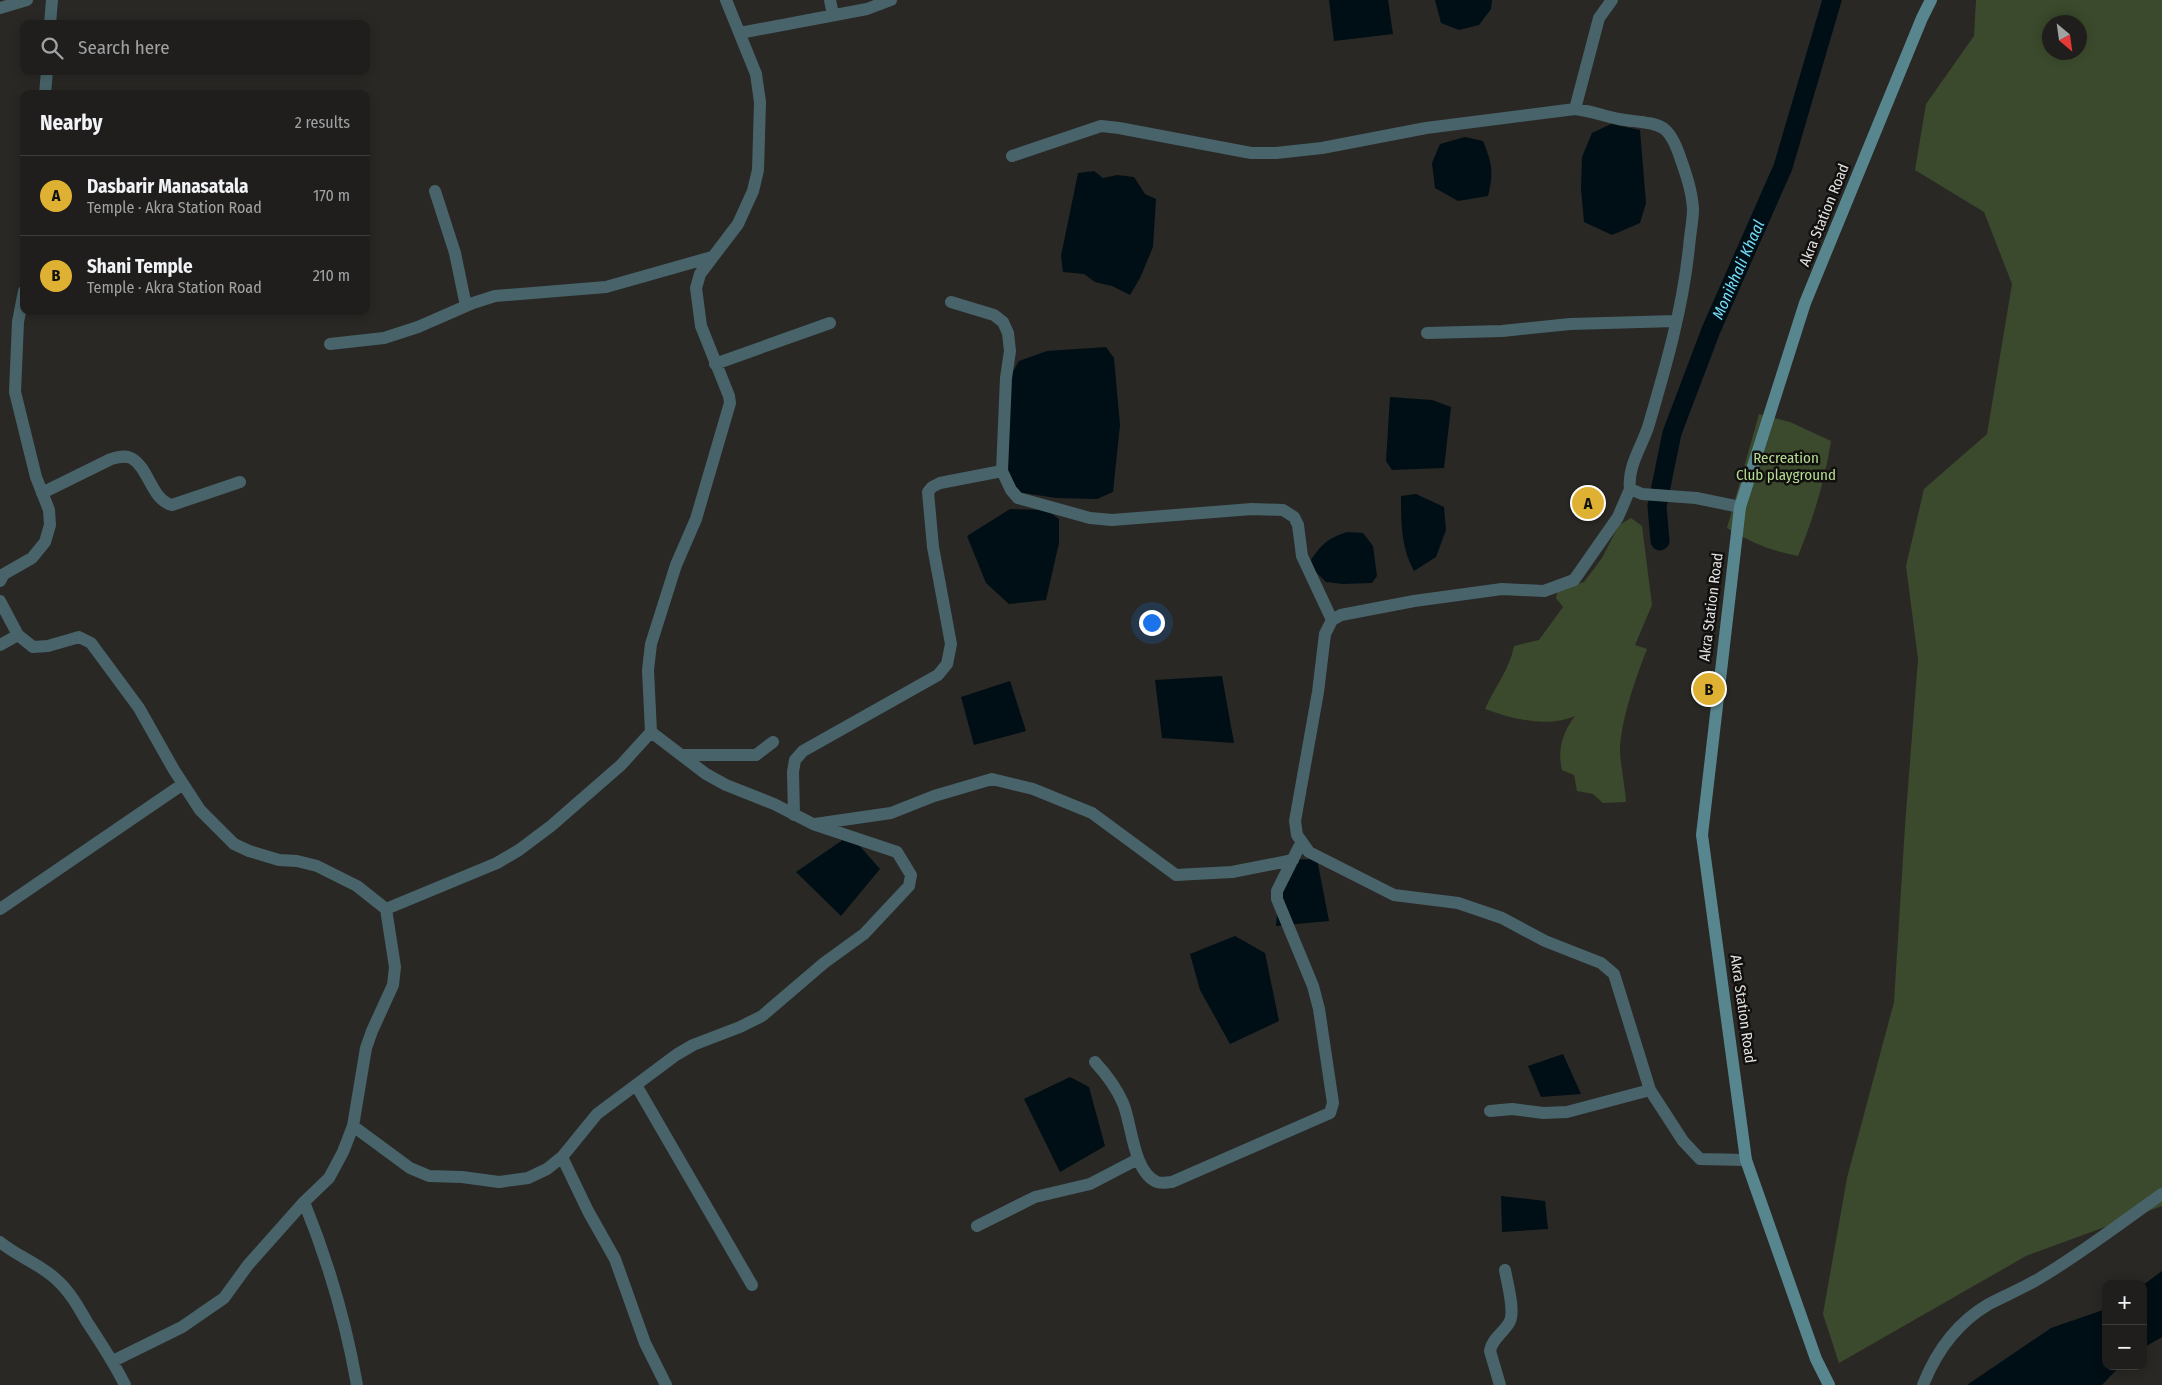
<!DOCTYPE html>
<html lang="en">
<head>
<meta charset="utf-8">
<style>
	:root { --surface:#1f1e1c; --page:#2c2b29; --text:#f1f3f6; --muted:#a1a2a3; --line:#3c3c3b; --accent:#deb133 }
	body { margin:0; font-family:"Fira Sans Condensed",sans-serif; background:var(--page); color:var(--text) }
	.controls { position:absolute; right:15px; bottom:15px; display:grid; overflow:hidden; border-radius:10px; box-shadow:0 2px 12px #0003 }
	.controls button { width:45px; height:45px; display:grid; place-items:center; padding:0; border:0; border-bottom:1px solid var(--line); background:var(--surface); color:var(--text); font:25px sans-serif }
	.compass { position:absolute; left:2042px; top:15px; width:45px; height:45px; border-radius:50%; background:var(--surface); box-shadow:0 2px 12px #0003; rotate:151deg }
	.you { position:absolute; left:1151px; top:622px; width:18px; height:18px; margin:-12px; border:4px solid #fff; border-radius:50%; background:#1a73e8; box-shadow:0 0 0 8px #1a73e833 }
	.badge { display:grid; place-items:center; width:32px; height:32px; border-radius:50%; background:var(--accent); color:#111; font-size:16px; font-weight:700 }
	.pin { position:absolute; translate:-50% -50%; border:2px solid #fff; box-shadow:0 1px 5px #0006 }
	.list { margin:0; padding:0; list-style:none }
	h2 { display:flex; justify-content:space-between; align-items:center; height:65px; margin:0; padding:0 20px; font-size:21px }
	h2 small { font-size:16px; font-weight:400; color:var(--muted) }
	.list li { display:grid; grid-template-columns:32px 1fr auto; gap:15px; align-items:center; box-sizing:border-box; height:80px; padding:0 20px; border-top:1px solid var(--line) }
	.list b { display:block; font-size:19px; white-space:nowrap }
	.list p { margin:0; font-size:16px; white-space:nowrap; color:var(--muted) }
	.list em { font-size:16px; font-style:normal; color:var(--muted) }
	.icon { flex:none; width:28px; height:28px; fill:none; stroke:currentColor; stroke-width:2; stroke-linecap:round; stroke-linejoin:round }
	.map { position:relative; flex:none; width:2162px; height:1385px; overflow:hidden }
	.search { position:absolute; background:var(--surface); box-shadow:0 2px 12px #0003; left:20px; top:20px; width:350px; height:55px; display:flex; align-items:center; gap:12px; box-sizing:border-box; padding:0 18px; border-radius:10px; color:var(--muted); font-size:19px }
	.panel { position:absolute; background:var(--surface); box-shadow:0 2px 12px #0003; left:20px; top:90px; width:350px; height:225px; border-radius:10px }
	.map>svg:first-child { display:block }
</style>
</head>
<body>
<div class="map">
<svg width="2162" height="1385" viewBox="0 0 2162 1385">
	<rect width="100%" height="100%" fill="#292825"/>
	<!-- green -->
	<path fill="#3b4a2c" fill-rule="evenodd" d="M1976,0H2162V1206L2026,1256L1839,1363L1823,1314L1847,1178L1894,1002L1905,826L1918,659L1906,566L1924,489L1987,434L2012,284L1984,212L1915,170L1926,104L1974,36ZM2050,22H2080V52H2050Z
		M1759,414L1790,422L1831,441C1825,481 1813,519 1798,556C1771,551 1750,542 1727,528Z
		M1631,518L1642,526L1652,605L1635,645L1647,649C1636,677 1620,722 1620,752C1621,768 1625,786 1626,802L1603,803L1593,794L1577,791L1574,775L1562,770C1557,749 1563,732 1575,716C1548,728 1512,719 1485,709C1494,688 1510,669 1514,646L1539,640L1563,607L1556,598L1558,590L1584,582L1602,558L1619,525Z"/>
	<!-- water -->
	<path fill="#000f15" d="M1329,0H1388L1393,34L1334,41Z
		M1435,0H1492L1491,9L1479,25L1459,30L1441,23Z
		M1611,124L1640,130L1646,203L1640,223L1612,235L1584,222L1581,189L1582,157L1592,133Z
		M1465,137L1483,141C1492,163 1494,172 1488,196L1458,201L1435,188L1432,163L1440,144Z
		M1094,171L1103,178L1117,175L1134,177L1145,194L1156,199L1153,247L1140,278L1130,295L1112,286L1095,282L1084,274L1063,272L1061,256L1078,173Z
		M1106,347L1114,358L1120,425L1113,492L1097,499L1056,498L1017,492L1005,465L1010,377L1019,361L1047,351Z
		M1390,397L1432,400L1451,407L1444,468L1392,470L1386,461Z
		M1416,494L1444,507L1446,530L1436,557L1414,571C1401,548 1401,522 1401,496Z
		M1010,509L1047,510L1059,519V543L1046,600L1009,604L986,583L967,536Z
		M1347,532L1363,533L1373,546L1377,576L1372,583L1343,584L1326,582L1315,571L1311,560C1322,544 1328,538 1347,532Z
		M1222,676L1234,743L1162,738L1155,680Z
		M1010,681L1026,731L974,745L961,697Z
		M850,835L880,869L841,916L796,872Z
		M1317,859L1329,921L1276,926L1282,860Z
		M1235,936L1265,953L1279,1021L1230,1044L1200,990L1190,954Z
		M1563,1054L1581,1094L1541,1097L1528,1066Z
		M1070,1077L1089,1087L1105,1146L1060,1172L1024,1099Z
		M1501,1196L1545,1201L1548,1229L1502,1232Z
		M2162,1271V1337L2143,1348V1285Z
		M2106,1309V1366H2120L2102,1385H1967L2051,1328Z"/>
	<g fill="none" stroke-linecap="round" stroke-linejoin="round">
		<!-- canal -->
		<path stroke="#000f15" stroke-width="19" id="s1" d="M1660,541L1657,506L1672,433L1711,330L1783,167L1832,0"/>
		<!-- minor -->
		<path stroke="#48646a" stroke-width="12" d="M830,0L833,15
			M0,8L27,0
			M50,24L52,0
			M740,33L867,9L891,0
			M45,94L47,71
			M1575,109L1599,18L1612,0
			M1012,156L1101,126L1119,128L1251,153H1276L1322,148L1426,128L1575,109C1591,111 1604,116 1619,119C1633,122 1651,121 1663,128C1672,134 1677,148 1680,157C1686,174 1692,191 1693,209C1693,221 1690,234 1689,247C1683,307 1666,366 1649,424C1643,445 1627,466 1630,489L1642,494L1696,498L1740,507
			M435,191L455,253L466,306
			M951,302L994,315L1003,322L1008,333L1010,351L1006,378L1002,471L1011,490L1018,498L1090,518L1112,520L1252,509L1283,510L1294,517L1298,525L1302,556L1332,620
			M1427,333L1502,331L1570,324L1676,321
			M330,344L384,338L418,327L473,303L495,296L606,287L712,257
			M715,364L830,323
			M1630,489L1618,517L1574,580L1544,591L1502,589L1414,601L1341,615L1332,620L1325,634L1318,692L1295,821L1297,835L1309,852L1394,895L1458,903L1502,918L1545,941L1601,963L1614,974L1650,1090L1683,1141L1700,1159L1746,1160
			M42,493L111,459C118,457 125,455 131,458C149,467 151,500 172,505L240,482
			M0,581L4,574L32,558L45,542L50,525L49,510L36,477L15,392L18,322L24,291
			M0,601L18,635L33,647L48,646L79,637L91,643L139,708L174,770L200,810L234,844L249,851L279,860L297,861L317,866L357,886L386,909L395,967L393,985L372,1031L366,1048L353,1126L343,1152L329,1178L304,1202
			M0,645L18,635
			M681,755H756L773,742
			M794,815L793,772L795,760L803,751L938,675L947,664L951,644L933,547L928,492L932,487L940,483L1002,471
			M815,824L891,813L934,796L992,779L1033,789L1092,813L1176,875L1232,872L1293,860
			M0,909L183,784
			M386,909L497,863L519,850L551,826L621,765L651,732L648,670L651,644L676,565L696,519L730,403L729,396L701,326L696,288L700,274L738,224L753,191L758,170L760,102L756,74L726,0
			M1095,1062C1107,1075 1116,1087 1123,1103C1132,1124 1133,1172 1157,1182C1161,1184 1167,1182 1172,1182L1330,1113L1333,1103L1319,1009L1313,986L1277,899V891L1301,843
			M636,1085L752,1285
			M1490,1111L1512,1109L1543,1113L1567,1112L1650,1090
			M353,1126L410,1168L429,1176L462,1177L499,1182L528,1178L547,1169L562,1157L597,1114L676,1055L693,1045L740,1027L762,1016L824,963L864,934L909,886L911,875L897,852L813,824L774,804L726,785L706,774L651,732
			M562,1157L588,1211L615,1259L645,1343L666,1385
			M977,1226L1035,1197L1090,1184L1138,1159
			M0,1242C18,1257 41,1264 58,1281C70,1292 79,1308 87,1322C101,1343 114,1363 125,1385
			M113,1361L182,1327L224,1298L248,1265L304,1202C328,1261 346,1322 357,1385
			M1500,1385L1490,1351C1492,1338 1505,1332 1510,1321C1515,1310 1507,1282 1505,1270
			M1923,1385C1936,1352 1958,1322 1989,1304C2006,1295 2024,1288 2040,1278C2082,1253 2122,1222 2162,1194"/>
		<!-- secondary -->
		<path stroke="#58868f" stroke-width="12" d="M1829,1385L1816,1359L1746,1160L1702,835L1740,507L1805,303L1922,18L1931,0"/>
	</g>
	<g text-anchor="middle" stroke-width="5" stroke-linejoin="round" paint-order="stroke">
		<!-- street labels -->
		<g font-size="15" fill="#e2e1e0" stroke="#11100f">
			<text transform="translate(1824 215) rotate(-68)" y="5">Akra Station Road</text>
			<text transform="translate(1711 607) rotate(-83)" y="5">Akra Station Road</text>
			<text transform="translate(1743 1009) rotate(82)" y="5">Akra Station Road</text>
		</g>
		<!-- park labels -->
		<g font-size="15" fill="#b6dc92" stroke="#11100f">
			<text x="1786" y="463">Recreation<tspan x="1786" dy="17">Club playground</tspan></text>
		</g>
		<!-- water labels -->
		<g font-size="16" font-style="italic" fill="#74ddfa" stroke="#11100f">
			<text dy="6" stroke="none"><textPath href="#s1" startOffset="286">Monikhali Khaal</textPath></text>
		</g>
	</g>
</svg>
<div class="controls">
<button>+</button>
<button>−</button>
</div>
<svg class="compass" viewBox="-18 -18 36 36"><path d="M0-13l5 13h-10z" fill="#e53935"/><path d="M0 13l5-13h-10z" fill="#a1a2a3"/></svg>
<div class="you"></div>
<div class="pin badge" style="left:1588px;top:503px">A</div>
<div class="pin badge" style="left:1709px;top:689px">B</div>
<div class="search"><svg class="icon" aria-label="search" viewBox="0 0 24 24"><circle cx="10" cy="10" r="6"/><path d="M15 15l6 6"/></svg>Search here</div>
<section class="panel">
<h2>Nearby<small>2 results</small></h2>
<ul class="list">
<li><span class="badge">A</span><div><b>Dasbarir Manasatala</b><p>Temple · Akra Station Road</p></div><em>170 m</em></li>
<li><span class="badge">B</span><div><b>Shani Temple</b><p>Temple · Akra Station Road</p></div><em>210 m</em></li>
</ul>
</section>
</div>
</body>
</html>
